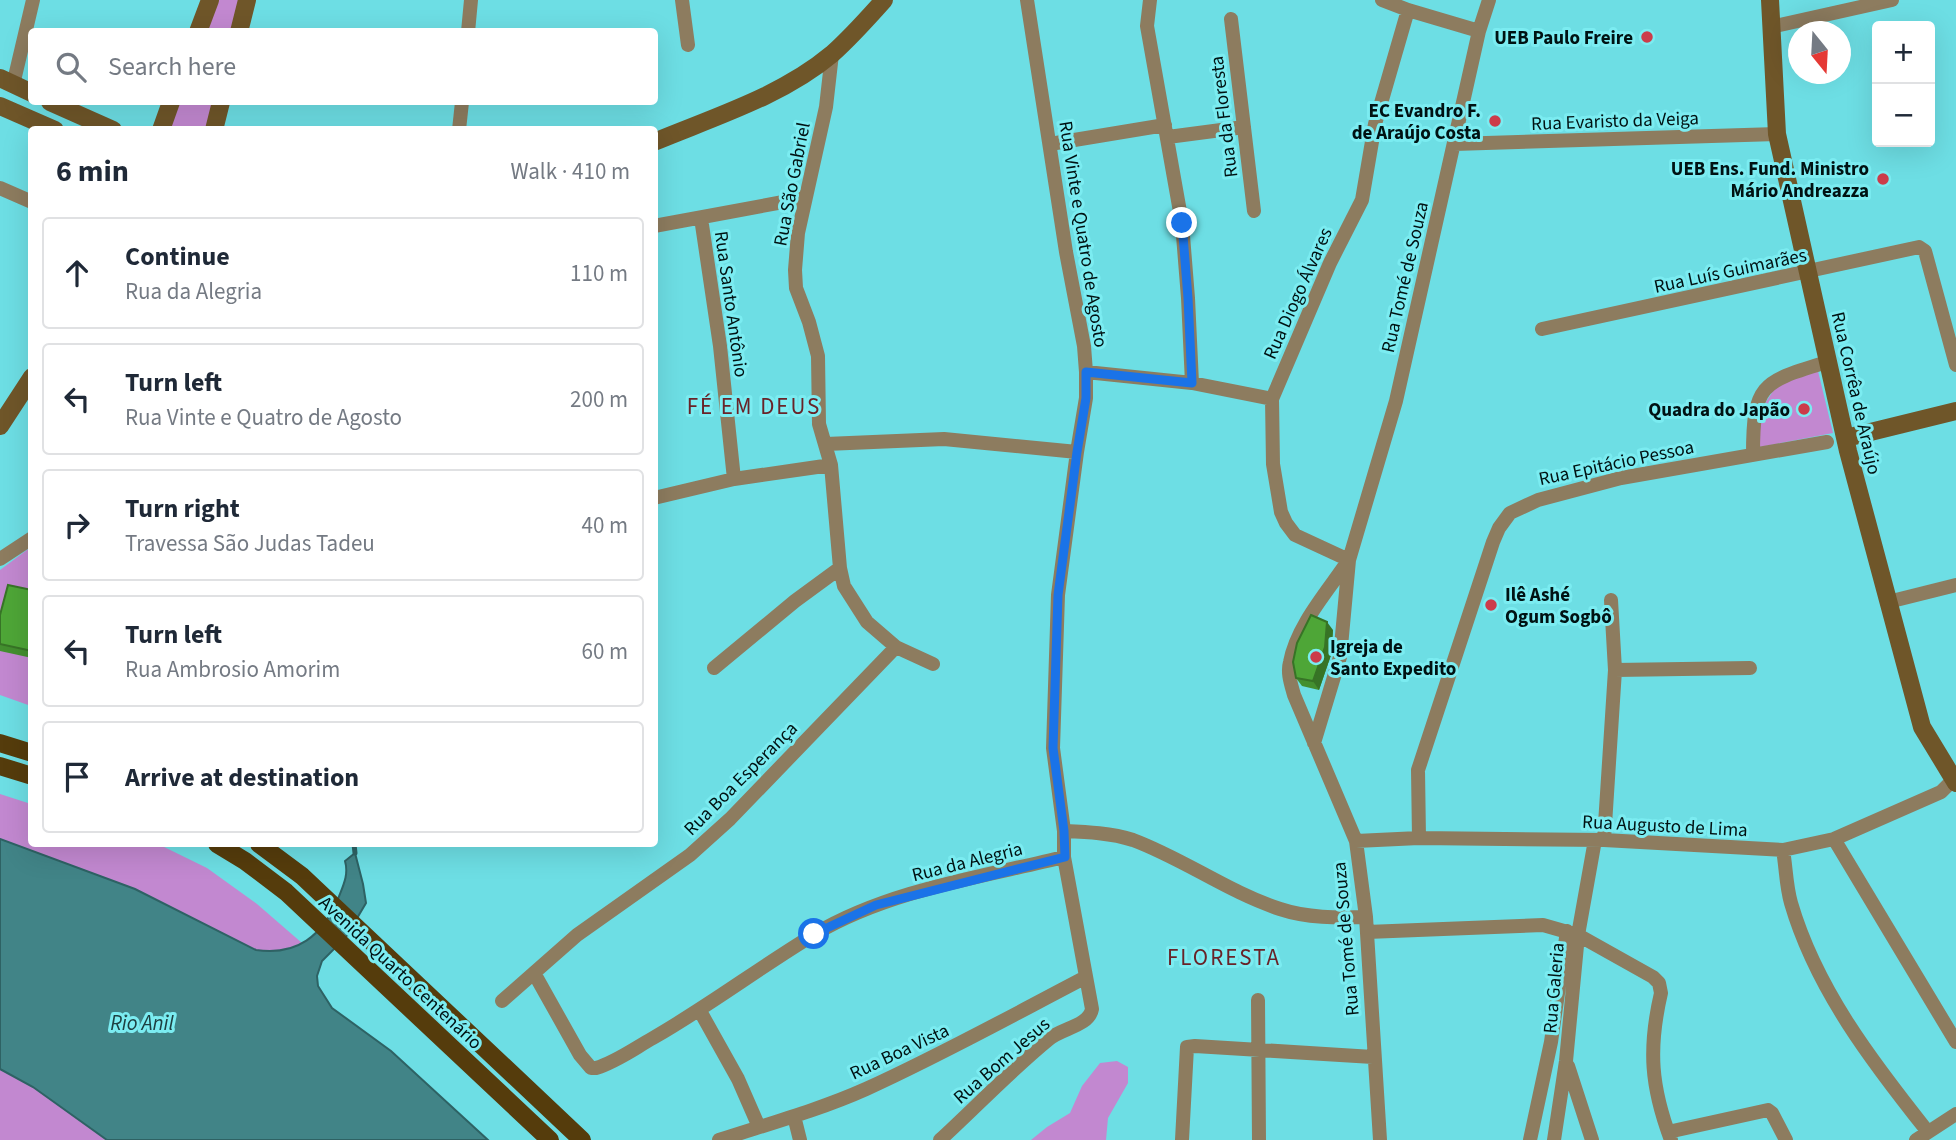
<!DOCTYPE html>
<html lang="en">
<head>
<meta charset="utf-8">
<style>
	:root { --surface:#fff; --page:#f2f2f3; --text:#1f2937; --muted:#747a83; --line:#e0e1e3 }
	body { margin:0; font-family:"Source Sans 3",sans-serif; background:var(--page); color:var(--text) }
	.controls { position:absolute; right:21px; top:21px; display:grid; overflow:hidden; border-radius:7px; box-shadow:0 7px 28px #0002 }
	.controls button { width:63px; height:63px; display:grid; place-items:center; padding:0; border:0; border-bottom:2px solid var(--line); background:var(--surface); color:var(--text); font:35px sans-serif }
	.compass { position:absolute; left:1788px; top:21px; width:63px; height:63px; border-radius:50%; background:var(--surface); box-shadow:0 7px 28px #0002; rotate:162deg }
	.stop { position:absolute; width:21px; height:21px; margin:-16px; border:5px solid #1a73e8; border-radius:50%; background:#fff }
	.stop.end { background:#1a73e8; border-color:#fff; box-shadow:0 2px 7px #0008 }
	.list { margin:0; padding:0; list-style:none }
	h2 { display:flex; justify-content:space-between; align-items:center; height:91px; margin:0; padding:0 28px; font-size:30px }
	h2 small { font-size:23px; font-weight:400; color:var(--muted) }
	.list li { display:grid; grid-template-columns:46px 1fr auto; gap:21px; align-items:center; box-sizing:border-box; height:112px; margin:0 14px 14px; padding:0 14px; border:2px solid var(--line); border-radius:7px }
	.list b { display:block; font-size:26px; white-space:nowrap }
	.list p { margin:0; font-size:23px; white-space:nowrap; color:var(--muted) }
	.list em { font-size:23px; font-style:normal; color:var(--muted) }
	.icon { flex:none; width:38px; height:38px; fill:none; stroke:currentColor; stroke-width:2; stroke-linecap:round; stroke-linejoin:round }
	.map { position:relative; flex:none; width:1956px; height:1140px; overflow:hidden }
	.search { position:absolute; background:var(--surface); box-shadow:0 7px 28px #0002; left:28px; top:28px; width:630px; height:77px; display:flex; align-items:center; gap:18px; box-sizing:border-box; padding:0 24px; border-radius:7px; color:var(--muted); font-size:26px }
	.panel { position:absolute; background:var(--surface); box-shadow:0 7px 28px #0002; left:28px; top:126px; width:630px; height:721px; border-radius:7px }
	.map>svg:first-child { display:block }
</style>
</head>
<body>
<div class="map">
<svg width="1956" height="1140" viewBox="0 0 1956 1140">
	<rect width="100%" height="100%" fill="#6ddee4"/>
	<!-- green -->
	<path fill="#c288d0" d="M218,0H241L233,31L205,32Z
		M178,102H216L210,129L167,130Z
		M1818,371L1833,433L1760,447L1759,421L1762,408L1777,385Z
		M31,547V706L0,695V570Z
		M0,794L31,804L32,844H158L207,868L257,904L302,943L276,953L256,950L135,889L0,839Z
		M1117,1061L1128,1067V1083L1108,1118L1106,1140H1031L1047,1127L1070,1113L1082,1086L1100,1063Z
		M0,1069L33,1087L107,1140H0Z"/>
	<!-- water -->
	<path fill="#418487" stroke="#2e6264" stroke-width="2" d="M0,839L135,889L256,950C297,956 322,936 338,899C343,886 349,875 345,861L355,853L363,884L366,903L346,937L322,961L317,976L318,986L332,1008L391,1051L488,1140H107L33,1087L0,1069Z"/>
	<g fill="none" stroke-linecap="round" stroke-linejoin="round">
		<!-- stream -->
		<path stroke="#2e6264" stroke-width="5" d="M354,844L355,853"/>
		<!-- street -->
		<path stroke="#8d7c5f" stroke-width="14" d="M682,0L688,45
			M1150,0L1147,26L1182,223L1188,298L1192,383
			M1382,0L1408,10L1479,31
			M1231,19L1254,211
			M1771,27L1892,0
			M468,32L471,0
			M832,54L826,107L798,233L795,270L796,288L809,322L818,356L819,424L831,465L840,568L844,586L867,622L896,647L933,664
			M13,85L33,0
			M459,130L462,102
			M1168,137L1244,127
			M1050,144L1165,125
			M1454,144L1777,134
			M0,188L32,202
			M701,218L720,346L734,479
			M654,226L805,198
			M1542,329L1919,247L1925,251L1956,365
			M1086,372L1192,383L1272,399
			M826,444L944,439L1077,452
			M1753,455C1753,383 1762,382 1827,362
			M654,498L734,479L831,465
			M0,559L32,538
			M1349,560L1295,535L1286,523L1281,512L1273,464L1272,399L1330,263L1362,200L1375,124L1408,10
			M1348,561C1328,591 1297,625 1290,662C1287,673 1291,684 1294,695L1356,841L1366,917L1380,1140
			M1888,602L1956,585
			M714,668L795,601L840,568
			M1615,670L1750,668
			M1314,743L1340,657L1349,560L1396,401L1479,31L1489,0
			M1064,831C1087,832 1111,833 1133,840C1184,859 1228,892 1280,909C1307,918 1337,918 1366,917
			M1419,838L1418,770L1493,542L1499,528L1510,513L1538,500L1621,478L1827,442
			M1834,839L1956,1042
			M1604,840L1615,670L1611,600
			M1356,841L1419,838L1604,840L1783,850L1834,839L1941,792L1956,777
			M1783,850C1786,867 1786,886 1791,903C1816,989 1873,1063 1928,1132
			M1367,932L1543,925L1578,935L1653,977L1659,983L1661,993C1648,1049 1651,1087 1671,1140
			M534,973L580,1055L591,1068H596C616,1062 635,1048 653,1038C709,1006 760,967 815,934C889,890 982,877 1064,857
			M1258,1000L1259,1140
			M502,1001L577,935L690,855L730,819L896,647
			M700,1011L738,1079L759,1127
			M1568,1066L1592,1140
			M794,1116L800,1140
			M1668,1132L1768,1110L1772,1113L1786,1140
			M719,1140C768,1124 819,1110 866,1089C941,1055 1013,1015 1086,977
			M940,1140C976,1107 1011,1070 1049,1039C1062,1028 1089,1026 1092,1009L1064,857V831L1053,748L1058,595L1077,452L1086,398V372L1084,346L1066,252L1027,0
			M1182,1140L1187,1047L1195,1046L1373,1057
			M1530,1140L1551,1042L1567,931
			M1554,1140L1566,1061L1578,935L1595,840
			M1916,1140L1956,1114"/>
		<!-- secondary -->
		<path stroke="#6f5629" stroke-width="18" d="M1770,0L1777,134L1848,451L1922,727L1956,783
			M198,32L210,0
			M239,32L247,0
			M0,78L32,93
			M50,102L113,130
			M0,106L55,130
			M161,130L171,102
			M214,130L221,102
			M654,142C714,117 782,96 832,54C850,38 868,18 884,0
			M0,426L32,377
			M1846,438L1956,411"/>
		<!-- primary -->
		<path stroke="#553c0c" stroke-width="18" d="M0,743L32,753
			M0,766L32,776
			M217,844L245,861L286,892L550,1140
			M259,844L302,876L582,1140"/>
	</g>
	<!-- wall -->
	<path fill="#438f2f" d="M32,590V658L0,651V615Z
		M1333,630L1331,655L1319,690L1302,686L1296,678Z"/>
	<!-- shaded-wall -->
	<path fill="#377426" d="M1327,622L1333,630L1331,655L1319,690L1313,681Z"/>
	<!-- building -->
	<path fill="#4ea637" stroke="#377426" stroke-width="2" d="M8,585L32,590V651L0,644V615Z
		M1311,615L1327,622L1325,647L1313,681L1296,678L1293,662L1297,643Z"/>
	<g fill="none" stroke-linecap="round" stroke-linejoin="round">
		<!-- route -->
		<path stroke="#1a73e8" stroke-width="9" d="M814,934L876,905L1065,857L1064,831L1053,748L1058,595L1077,452L1086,398V372L1192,383L1188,298L1182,223"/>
	</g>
	<!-- markers -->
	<g fill="#cc3c4a" stroke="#7becf1" stroke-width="2.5">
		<circle cx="1647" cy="37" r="7"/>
		<circle cx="1495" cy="121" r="7"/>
		<circle cx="1883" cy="179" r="7"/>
		<circle cx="1804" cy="409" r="7"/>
		<circle cx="1491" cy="605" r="7"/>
		<circle cx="1316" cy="657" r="7"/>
	</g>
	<g text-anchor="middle" stroke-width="6" stroke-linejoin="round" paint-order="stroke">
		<!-- poi labels -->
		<g font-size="19" font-weight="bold" fill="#001213" stroke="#7becf1" text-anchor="end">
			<text x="1633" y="44">UEB Paulo Freire</text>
			<text x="1481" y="117">EC Evandro F.<tspan x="1481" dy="22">de Araújo Costa</tspan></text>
			<text x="1869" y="175">UEB Ens. Fund. Ministro<tspan x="1869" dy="22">Mário Andreazza</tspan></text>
			<text x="1790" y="416">Quadra do Japão</text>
			<text x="1505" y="601" text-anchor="start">Ilê Ashé<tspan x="1505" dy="22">Ogum Sogbô</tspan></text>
			<text x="1330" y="653" text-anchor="start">Igreja de<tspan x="1330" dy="22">Santo Expedito</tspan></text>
		</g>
		<!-- street labels -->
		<g font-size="19" fill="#001213" stroke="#7becf1">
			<text transform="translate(1223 117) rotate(-97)" y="7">Rua da Floresta</text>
			<text transform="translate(1615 120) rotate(-2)" y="7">Rua Evaristo da Veiga</text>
			<text transform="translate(791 184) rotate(-79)" y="7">Rua São Gabriel</text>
			<text transform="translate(1084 234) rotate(81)" y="7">Rua Vinte e Quatro de Agosto</text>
			<text transform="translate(1730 270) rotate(-12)" y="7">Rua Luís Guimarães</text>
			<text transform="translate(1404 277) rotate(-77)" y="7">Rua Tomé de Souza</text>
			<text transform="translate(1297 293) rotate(-66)" y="7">Rua Diogo Álvares</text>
			<text transform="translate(732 304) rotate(82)" y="7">Rua Santo Antônio</text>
			<text transform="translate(1857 393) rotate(77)" y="7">Rua Corrêa de Araújo</text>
			<text transform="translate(1616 462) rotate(-12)" y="7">Rua Epitácio Pessoa</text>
			<text transform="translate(740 778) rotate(-45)" y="7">Rua Boa Esperança</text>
			<text transform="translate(1665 825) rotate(3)" y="7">Rua Augusto de Lima</text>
			<text transform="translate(967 861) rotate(-14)" y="7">Rua da Alegria</text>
			<text transform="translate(1345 939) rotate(-95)" y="7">Rua Tomé de Souza</text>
			<text transform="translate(401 972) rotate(43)" y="7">Avenida Quarto Centenário</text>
			<text transform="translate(1553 988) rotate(-85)" y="7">Rua Galeria</text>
			<text transform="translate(899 1051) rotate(-25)" y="7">Rua Boa Vista</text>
			<text transform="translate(1001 1060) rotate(-41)" y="7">Rua Bom Jesus</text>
		</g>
		<!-- water labels -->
		<g font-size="21" font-style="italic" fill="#1e4042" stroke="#7becf1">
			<text x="142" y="1030">Rio Anil</text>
		</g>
		<!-- quarter labels -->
		<g font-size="23" letter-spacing="2" fill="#692328" stroke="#7becf1">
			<text x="754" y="414">FÉ EM DEUS</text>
			<text x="1224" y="965">FLORESTA</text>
		</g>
	</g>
</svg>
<div class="controls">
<button>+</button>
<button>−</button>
</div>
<svg class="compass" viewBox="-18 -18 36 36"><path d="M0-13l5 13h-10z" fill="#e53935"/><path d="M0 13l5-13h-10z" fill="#747a83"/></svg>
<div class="stop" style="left:814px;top:934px"></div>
<div class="stop end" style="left:1182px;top:223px"></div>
<div class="search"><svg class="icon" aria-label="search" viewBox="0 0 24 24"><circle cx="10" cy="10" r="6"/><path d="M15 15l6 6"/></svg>Search here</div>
<section class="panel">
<h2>6 min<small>Walk · 410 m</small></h2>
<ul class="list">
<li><svg class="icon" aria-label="ahead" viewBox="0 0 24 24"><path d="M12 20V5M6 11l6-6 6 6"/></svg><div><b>Continue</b><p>Rua da Alegria</p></div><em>110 m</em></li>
<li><svg class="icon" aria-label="left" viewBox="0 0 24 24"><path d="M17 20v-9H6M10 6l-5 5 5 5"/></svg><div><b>Turn left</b><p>Rua Vinte e Quatro de Agosto</p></div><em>200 m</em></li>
<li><svg class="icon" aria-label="right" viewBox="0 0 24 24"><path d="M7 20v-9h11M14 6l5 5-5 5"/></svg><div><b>Turn right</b><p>Travessa São Judas Tadeu</p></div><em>40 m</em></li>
<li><svg class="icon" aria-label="left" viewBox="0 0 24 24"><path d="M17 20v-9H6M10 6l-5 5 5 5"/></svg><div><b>Turn left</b><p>Rua Ambrosio Amorim</p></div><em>60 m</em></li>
<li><svg class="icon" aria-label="arrive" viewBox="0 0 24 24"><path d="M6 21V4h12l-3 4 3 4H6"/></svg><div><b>Arrive at destination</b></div></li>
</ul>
</section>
</div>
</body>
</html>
